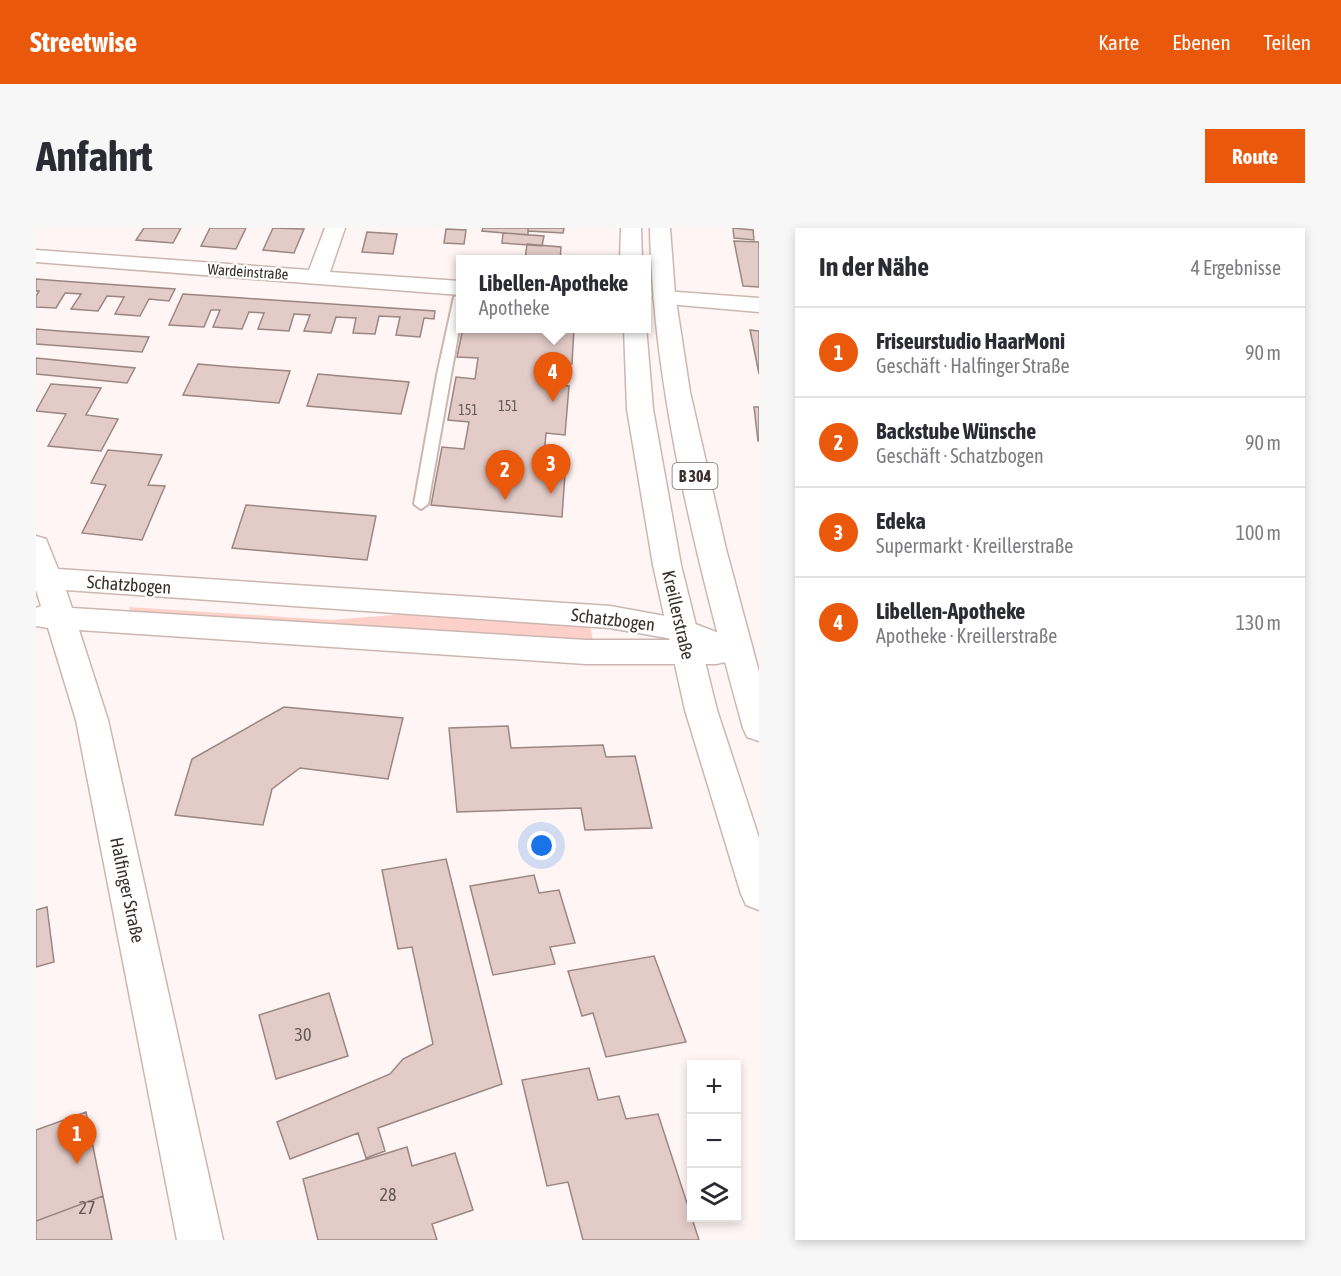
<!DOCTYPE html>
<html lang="de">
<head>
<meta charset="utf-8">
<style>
	:root { --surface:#fff; --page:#f7f7f7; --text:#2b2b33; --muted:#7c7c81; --line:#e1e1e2; --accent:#ea580c }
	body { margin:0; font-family:"Asap Condensed",sans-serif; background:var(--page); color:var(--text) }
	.controls { position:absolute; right:18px; bottom:18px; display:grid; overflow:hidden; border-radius:0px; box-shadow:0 3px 9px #0003 }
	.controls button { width:54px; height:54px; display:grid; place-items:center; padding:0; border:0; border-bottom:2px solid var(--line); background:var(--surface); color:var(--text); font:30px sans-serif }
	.you { position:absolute; left:506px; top:618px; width:21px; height:21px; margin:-15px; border:4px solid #fff; border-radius:50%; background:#1a73e8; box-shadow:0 0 0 9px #1a73e833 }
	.badge { display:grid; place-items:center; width:39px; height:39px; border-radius:50%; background:var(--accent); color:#fff; font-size:20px; font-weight:700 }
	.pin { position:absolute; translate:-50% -50px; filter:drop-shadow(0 2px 3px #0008) }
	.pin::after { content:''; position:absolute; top:32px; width:21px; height:18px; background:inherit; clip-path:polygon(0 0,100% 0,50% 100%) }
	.popup { position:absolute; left:420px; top:27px; width:195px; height:78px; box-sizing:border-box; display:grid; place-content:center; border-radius:0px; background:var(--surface); filter:drop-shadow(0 2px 4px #0005); font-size:20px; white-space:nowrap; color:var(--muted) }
	.popup b { font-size:22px; color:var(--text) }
	.popup::after { content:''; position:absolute; left:50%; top:100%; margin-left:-12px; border:12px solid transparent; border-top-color:var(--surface) }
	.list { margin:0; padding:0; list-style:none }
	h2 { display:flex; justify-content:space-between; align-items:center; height:78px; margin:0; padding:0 24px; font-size:26px }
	h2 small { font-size:20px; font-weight:400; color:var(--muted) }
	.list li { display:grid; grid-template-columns:39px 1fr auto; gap:18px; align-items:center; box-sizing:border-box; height:90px; padding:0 24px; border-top:2px solid var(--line) }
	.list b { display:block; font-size:22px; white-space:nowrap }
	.list p { margin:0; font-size:20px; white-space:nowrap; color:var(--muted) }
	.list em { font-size:20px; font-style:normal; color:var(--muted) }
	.icon { flex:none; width:33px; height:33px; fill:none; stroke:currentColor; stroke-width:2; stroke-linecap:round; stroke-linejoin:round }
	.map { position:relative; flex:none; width:723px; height:1012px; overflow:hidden; border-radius:0px }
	header { display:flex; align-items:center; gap:36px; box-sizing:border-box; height:84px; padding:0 30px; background:var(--accent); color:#fff }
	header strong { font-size:28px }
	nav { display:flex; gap:33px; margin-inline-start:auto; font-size:21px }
	.intro { display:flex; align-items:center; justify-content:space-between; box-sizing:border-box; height:144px; padding:0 36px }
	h1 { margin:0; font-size:42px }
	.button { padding:15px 27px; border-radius:0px; background:var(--accent); color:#fff; font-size:21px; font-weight:700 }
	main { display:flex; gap:36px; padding:0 36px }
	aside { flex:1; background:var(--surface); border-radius:0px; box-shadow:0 3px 9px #0003 }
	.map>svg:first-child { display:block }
</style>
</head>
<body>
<header>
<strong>Streetwise</strong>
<nav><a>Karte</a><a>Ebenen</a><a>Teilen</a></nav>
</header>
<div class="intro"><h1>Anfahrt</h1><a class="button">Route</a></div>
<main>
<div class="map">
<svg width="723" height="1012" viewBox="0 0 723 1012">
	<rect width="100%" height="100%" fill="#fff5f4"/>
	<!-- green -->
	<path fill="#fdd1c9" d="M93,379L295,392L369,386L554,397L557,413L95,385Z"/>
	<!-- building -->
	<path fill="#e3ccc8" stroke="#9b8682" stroke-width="1.5" d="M108,0H145L137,15L100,12Z
		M174,0H210L200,21L165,18Z
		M237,0L268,1L258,25L227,22Z
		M447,0H492V7L446,3Z
		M492,0H528L527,5L492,3Z
		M697,0L717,2L718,12L698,10Z
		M410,1L430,2L428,16L408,15Z
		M331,4L361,6L357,26L326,24Z
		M467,5L508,8L506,18L466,15Z
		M698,13L723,14V59L707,58Z
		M491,16L525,19L524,32H489Z
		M0,51L25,53L139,61L133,73L113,71L104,88L79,86L88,69L71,68L62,83L35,81L45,66L29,65L20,80L0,79V68L3,63H0Z
		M147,66L207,70L399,83L398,91L388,90L384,109L360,107L364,89L343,88L339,106L317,105L320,90L300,89L295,105L268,103L274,87L258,86L253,103L222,101L228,85L213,84L206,101L177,99L184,82H175L168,99L133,97Z
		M427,100H538L536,136L517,135L516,157L533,158L529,207L510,205L508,229L530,231L526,289L395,277L406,219L428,221L433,194L412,192L420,149L439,151L442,130L421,129Z
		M0,101L23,103L113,109L106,124L0,116Z
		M714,102L723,103V146L718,121Z
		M0,130L99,140L91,155L0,146Z
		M162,136L197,139L254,143L243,175L147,167Z
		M282,146L373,154L365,186L271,178Z
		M15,156L65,160L50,187L82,191L65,223L12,218L30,186L0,183Z
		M718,179H723V213H722Z
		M72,222L126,227L112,257L129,258L106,312L46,305L70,257L55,255Z
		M210,277L340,288L331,332L196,320Z
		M248,479L367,490L352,551L264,540L236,561L227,597L139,587L156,531Z
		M472,498L475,520L567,517L570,529L599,528L616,600L549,602L545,580L421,584L413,500Z
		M410,631L466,856L342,900L349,923L330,930L322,905L254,931L241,894L354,846L367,831L397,816L376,719L362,721L346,642Z
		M498,647L503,665L523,662L539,715L514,719L519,736L457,747L434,658Z
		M11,679L18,734L0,739V682Z
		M618,728L650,814L570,829L557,785L546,788L532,743Z
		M293,765L312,828L240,851L223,787Z
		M553,840L562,872L583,868L590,891L622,886L663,1012H547L532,954L511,958L486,852Z
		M50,884L67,968L0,993V902Z
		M371,919L376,938L419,925L437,982L396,996L401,1012H282L267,951Z
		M67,968L76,1012H0V993Z"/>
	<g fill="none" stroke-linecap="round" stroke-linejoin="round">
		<!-- lane casing -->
		<g stroke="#ccb6b2" stroke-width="4">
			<path id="lane" d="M424,66V96L392,276L385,281L378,276L401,147L418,69Z"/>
		</g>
		<!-- street casing -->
		<g stroke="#ccb6b2" stroke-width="3">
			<path id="street" d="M289,0H309L294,44L424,53V67L0,34V22L273,42Z
				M628,63L723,70V84L620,75L617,70L620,65Z"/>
		</g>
		<!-- secondary casing -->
		<g stroke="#ccb6b2" stroke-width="3">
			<path id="secondary" d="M0,308L10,311L22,341L574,378L646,391L712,416L717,424L712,432C701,436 692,432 681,436H550L43,402L72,492L187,1012H141L40,492L12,400L0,398V380L5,378L0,362ZM30,362L574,400L642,412H550L36,380Z"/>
		</g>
		<!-- primary casing -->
		<g stroke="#ccb6b2" stroke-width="3">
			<path id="primary" d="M585,0H605L606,32H584Z
				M614,0H634L639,66L654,164L690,321L723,444V513L711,509L707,500C663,339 617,167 614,0Z
				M610,98L617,181L645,337L681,482L723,610V682L710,677L705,666L649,482L617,337L591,181L588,100H610Z"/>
		</g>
		<!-- lane -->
		<use href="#lane" fill="#fff" fill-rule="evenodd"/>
		<!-- street -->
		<use href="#street" fill="#fff" fill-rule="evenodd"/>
		<!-- secondary -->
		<use href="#secondary" fill="#fff" fill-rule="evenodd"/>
		<!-- primary -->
		<use href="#primary" fill="#fff" fill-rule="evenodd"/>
	</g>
	<g text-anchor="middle" stroke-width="4.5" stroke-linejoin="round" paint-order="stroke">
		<!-- far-number labels -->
		<g font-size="14" fill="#645754">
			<text x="472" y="183">151</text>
			<text x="432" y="187">151</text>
		</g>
		<!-- far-street labels -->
		<g font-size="15" fill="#39302e" stroke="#fff">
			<text transform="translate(212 44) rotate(4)" y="5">Wardeinstraße</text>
		</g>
		<!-- shield labels -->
		<rect fill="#fff" stroke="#746e6d" stroke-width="1.5" x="636.5" y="235" width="45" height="26" rx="4.5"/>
		<g font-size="16" font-weight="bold" fill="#39302e">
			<text x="659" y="254">B 304</text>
		</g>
		<!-- street labels -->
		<g font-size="18" fill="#39302e" stroke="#fff">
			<text transform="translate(93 357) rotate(4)" y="6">Schatzbogen</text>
			<text transform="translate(642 387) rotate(77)" y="6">Kreillerstraße</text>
			<text transform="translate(577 392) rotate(7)" y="6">Schatzbogen</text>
			<text transform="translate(91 662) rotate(78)" y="6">Halfinger Straße</text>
		</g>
		<!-- near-number labels -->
		<g font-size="18" fill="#645754">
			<text x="267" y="813">30</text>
			<text x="352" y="973">28</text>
			<text x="51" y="986">27</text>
		</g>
	</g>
</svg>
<div class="controls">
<button>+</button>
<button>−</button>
<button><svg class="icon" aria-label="layers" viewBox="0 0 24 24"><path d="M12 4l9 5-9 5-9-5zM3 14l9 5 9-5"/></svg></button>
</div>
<div class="you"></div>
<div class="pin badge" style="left:41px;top:936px">1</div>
<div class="pin badge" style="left:469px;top:272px">2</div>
<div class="pin badge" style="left:515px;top:266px">3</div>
<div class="pin badge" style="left:517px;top:174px">4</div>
<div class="popup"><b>Libellen-Apotheke</b>Apotheke</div>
</div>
<aside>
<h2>In der Nähe<small>4 Ergebnisse</small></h2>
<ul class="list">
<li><span class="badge">1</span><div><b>Friseurstudio HaarMoni</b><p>Geschäft · Halfinger Straße</p></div><em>90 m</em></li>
<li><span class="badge">2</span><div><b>Backstube Wünsche</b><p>Geschäft · Schatzbogen</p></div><em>90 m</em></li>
<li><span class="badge">3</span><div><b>Edeka</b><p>Supermarkt · Kreillerstraße</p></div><em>100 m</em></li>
<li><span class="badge">4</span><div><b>Libellen-Apotheke</b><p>Apotheke · Kreillerstraße</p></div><em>130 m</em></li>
</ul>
</aside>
</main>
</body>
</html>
